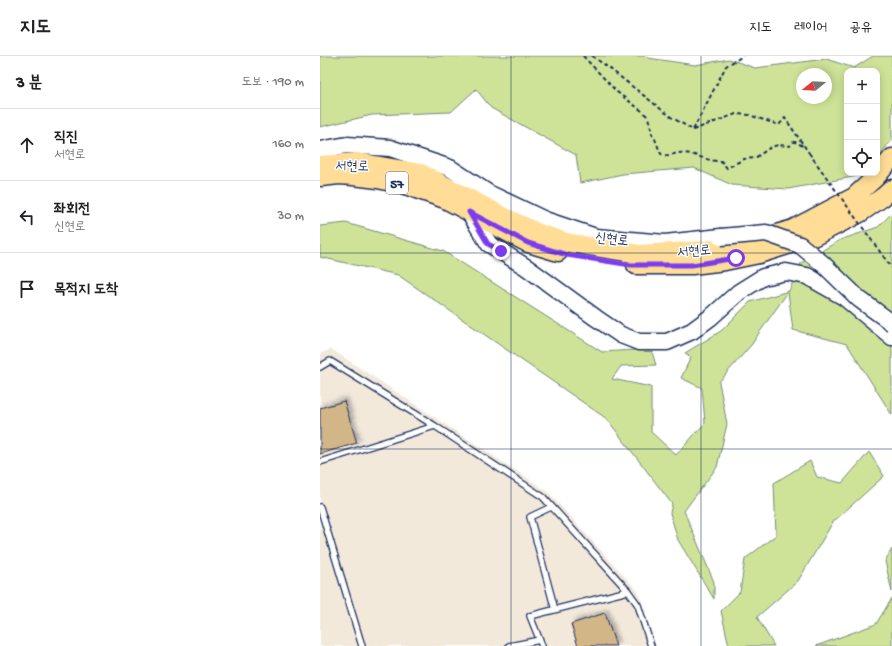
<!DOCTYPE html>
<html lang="ko">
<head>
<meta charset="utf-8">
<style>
	:root { --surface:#fff; --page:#f2f2f2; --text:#202124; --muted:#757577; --line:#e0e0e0 }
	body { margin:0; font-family:"Gochi Hand","Poor Story",sans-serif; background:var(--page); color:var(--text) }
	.controls { position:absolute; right:12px; top:12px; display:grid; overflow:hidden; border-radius:8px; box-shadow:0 2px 10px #0003 }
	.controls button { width:36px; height:36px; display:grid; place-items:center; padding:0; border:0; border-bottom:1px solid var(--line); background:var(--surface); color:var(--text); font:20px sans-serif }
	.compass { position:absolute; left:476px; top:12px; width:36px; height:36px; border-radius:50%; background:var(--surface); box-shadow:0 2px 10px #0003; rotate:252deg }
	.stop { position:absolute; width:12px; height:12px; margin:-9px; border:3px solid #7c3aed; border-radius:50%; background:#fff }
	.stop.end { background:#7c3aed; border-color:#fff; box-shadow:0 1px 4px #0008 }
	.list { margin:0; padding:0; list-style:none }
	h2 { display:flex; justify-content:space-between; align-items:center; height:52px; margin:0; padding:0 16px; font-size:17px }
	h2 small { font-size:13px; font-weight:400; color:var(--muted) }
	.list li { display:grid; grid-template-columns:26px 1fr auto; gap:12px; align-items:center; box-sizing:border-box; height:72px; padding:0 16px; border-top:1px solid var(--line) }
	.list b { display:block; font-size:15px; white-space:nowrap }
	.list p { margin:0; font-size:13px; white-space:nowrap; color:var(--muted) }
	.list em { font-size:13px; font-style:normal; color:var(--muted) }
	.icon { flex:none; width:22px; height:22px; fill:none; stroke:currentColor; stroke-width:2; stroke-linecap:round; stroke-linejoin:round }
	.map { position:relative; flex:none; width:572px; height:590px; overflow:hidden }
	header { display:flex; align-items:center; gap:24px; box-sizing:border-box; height:56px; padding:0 20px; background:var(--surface); border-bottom:1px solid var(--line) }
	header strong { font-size:19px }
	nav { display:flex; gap:22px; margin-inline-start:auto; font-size:14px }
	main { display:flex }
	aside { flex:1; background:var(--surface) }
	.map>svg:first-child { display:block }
</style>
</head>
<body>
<header>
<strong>지도</strong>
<nav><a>지도</a><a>레이어</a><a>공유</a></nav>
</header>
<main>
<aside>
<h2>3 분<small>도보 · 190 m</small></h2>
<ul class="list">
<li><svg class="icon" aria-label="ahead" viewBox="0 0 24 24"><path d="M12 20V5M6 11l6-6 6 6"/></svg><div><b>직진</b><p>서현로</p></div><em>160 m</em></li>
<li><svg class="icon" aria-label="left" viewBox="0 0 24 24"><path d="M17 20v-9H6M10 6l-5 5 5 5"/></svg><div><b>좌회전</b><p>신현로</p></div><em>30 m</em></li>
<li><svg class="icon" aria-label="arrive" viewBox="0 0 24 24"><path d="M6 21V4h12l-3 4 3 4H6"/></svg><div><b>목적지 도착</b></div></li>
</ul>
</aside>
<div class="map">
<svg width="572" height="590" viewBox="0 0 572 590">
	<defs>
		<filter id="shadow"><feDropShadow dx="3.5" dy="-3.5" stdDeviation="2" flood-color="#0004"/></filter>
	</defs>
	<rect width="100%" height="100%" fill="#fff"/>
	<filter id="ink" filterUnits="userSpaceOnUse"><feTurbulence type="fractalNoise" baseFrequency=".025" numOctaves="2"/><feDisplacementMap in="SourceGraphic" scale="8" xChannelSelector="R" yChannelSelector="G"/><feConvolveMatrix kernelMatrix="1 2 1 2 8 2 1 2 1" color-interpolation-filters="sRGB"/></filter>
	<g filter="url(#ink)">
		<!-- built -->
		<path fill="#f2e9db" d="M11,293L227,435L318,535L336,590H0V298Z"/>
		<!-- green -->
		<path fill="#cfe398" stroke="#75897b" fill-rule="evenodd" d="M0,0H326L328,2L375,9L409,3L435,12L506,3L534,12L553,0H572V84L557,102V15H527V117H545L543,119L468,133L412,129L374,112L303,118L260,127L256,99L171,52L156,33L131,56L52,59L0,71ZM482,18H506V42H482Z
			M572,157V359L527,288L473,274L468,236L439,277L432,288L399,326L407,368L397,411L364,455L394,526V543L358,484L350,457L352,448L287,363L78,219L0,201V170L26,167L123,195L282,296L331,293L336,309L301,310L292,323L331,331V376L356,399L385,367L382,332L361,322L371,301L365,297L401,275L430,246L469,235L481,207L520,184L558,171Z
			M549,396L564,420L513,466L478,525L437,561L454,590H409L401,555L420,536L425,503L456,479L454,427L490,405L497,421L522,427Z
			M572,493V536L565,505Z
			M572,542V590H496L556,568Z"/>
		<!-- building -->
		<path fill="#d2b687" stroke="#1b2f5e" filter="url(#shadow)" d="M24,345L37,387L0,398V352Z
			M285,557L296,590H258L251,568Z"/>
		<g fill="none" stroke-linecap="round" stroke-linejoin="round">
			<!-- service casing -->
			<g stroke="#1b2f5e" stroke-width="8">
				<path id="service" d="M0,311L10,305L115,370
					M0,406L115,370L223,441L308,535L318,549L331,590
					M0,451L42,590
					M231,451L210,461L235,554
					M189,590L220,584
					M222,590L210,560L308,535"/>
			</g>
			<!-- secondary casing -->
			<g stroke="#1b2f5e" stroke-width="19">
				<path id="secondary" d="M0,94L27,89L70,92L130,112L168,137L225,164L276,181L345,187L401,181
					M149,156L169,188L206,211L276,262L301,279L319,286H347L372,275L391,261L419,236L443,221L466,216L487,220L524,241L572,281"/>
			</g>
			<!-- primary casing -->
			<g stroke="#1b2f5e" stroke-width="21">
				<path id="primary" d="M0,109L38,106L101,117L193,165L219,177L250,187L319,198L385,194L431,186L473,173L534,141L556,121L572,102
					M1,121L19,119L33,120L58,123L85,129L125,143L208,187L238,196
					M316,209H372L405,205L439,198L493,181L540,157L563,141L572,133"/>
			</g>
			<!-- path -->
			<path stroke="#1b2f5e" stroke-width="2" stroke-dasharray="4 3" stroke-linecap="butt" d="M263,0L297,36L322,55L327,60L330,67L332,78L335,83L340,96L342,99C351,100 357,96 364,97C377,98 388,106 401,105L407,112L424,103L435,102L451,91L458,89L470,90L473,86H475L485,91
				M272,0L289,12L351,61L373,74L406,10L423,0
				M373,74L416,58L429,59L459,69L465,62L489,97
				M563,200L572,212"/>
			<!-- service -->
			<use href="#service" stroke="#fff" stroke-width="5.5"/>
			<!-- secondary -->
			<use href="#secondary" stroke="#fff" stroke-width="16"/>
			<!-- primary -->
			<use href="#primary" stroke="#ffdd96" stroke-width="18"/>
			<!-- secondary-bridge casing -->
			<g stroke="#1b2f5e" stroke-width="19" stroke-linecap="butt">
				<path id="secondary-bridge" d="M401,181L446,177L480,189L502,207L539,243L572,267"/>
			</g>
			<!-- path-bridge -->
			<path stroke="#1b2f5e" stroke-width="2" stroke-dasharray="4 3" stroke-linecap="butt" d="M489,97L563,200"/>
			<!-- secondary-bridge -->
			<use href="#secondary-bridge" stroke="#fff" stroke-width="16"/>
		</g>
	</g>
	<g fill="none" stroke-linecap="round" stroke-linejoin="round" filter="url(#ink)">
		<!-- route -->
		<path stroke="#7c3aed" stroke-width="5" d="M181,195L168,188L149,156L208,187L247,199L311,209H372L416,202"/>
	</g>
	<!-- grid -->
	<path fill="none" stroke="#1b2f5e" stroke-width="1" stroke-opacity="0.55" d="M191,0V590M381,0V590M0,197H572M0,393H572"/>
	<g text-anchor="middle" stroke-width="3" stroke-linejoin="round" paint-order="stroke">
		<!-- shield labels -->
		<rect fill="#fff" stroke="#5f6d8e" stroke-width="1" x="66" y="116" width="22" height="22" rx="3"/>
		<g font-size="13" font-weight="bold" fill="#1b2f5e">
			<text x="77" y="132">57</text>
		</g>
		<!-- street labels -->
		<g font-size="14" fill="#1b2f5e" stroke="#fff">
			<text transform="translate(32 109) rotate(1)" y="5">서현로</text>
			<text transform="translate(292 182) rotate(7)" y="5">신현로</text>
			<text transform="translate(374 194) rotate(-5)" y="5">서현로</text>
		</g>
	</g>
</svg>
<div class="controls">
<button>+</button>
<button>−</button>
<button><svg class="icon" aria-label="locate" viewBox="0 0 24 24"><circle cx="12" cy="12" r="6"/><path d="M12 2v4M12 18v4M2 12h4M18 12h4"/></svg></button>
</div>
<svg class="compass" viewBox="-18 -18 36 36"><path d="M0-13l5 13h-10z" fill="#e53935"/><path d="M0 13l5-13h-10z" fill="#757577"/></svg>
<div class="stop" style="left:416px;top:202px"></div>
<div class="stop end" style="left:181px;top:195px"></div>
</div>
</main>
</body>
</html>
